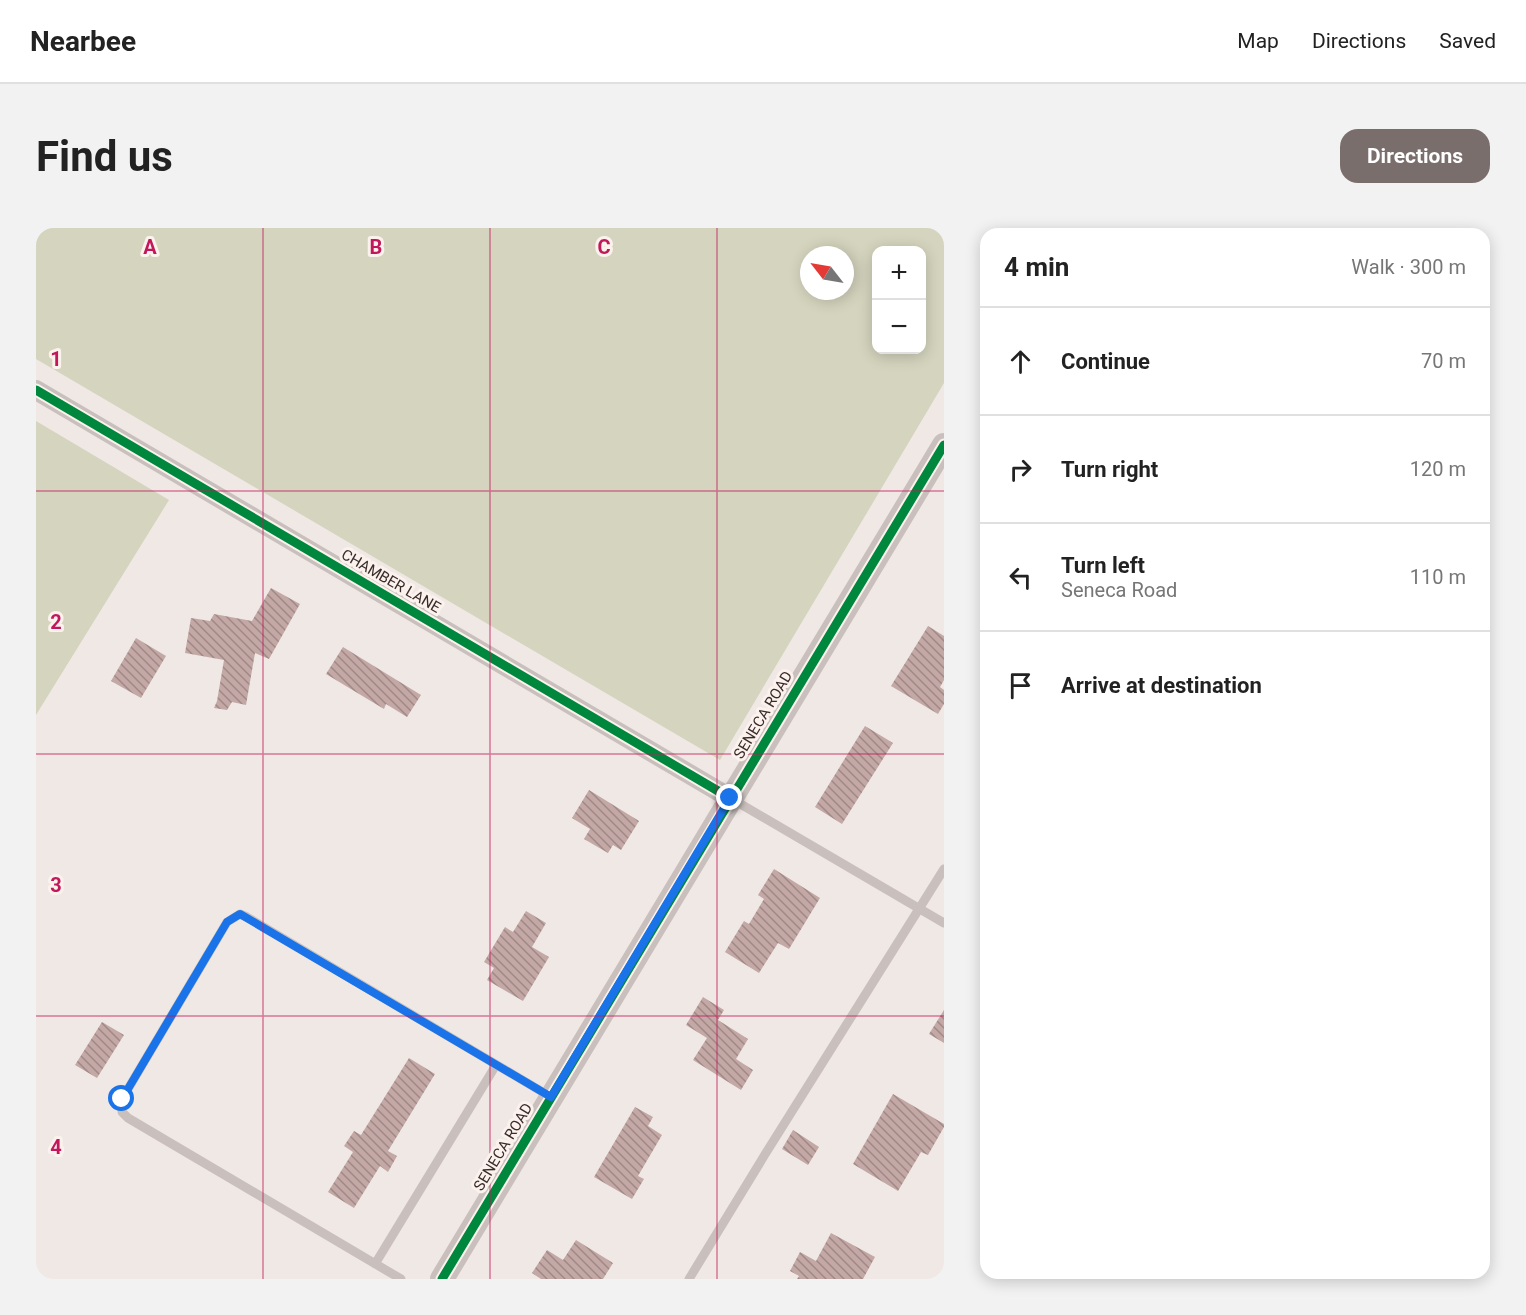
<!DOCTYPE html>
<html lang="en">
<head>
<meta charset="utf-8">
<style>
	:root { --surface:#fff; --page:#f2f2f2; --text:#222; --muted:#767676; --line:#e0e0e0; --accent:#7a6e6c }
	body { margin:0; font-family:Roboto,sans-serif; background:var(--page); color:var(--text) }
	.controls { position:absolute; right:18px; top:18px; display:grid; overflow:hidden; border-radius:12px; box-shadow:0 3px 15px #0003 }
	.controls button { width:54px; height:54px; display:grid; place-items:center; padding:0; border:0; border-bottom:2px solid var(--line); background:var(--surface); color:var(--text); font:30px sans-serif }
	.compass { position:absolute; left:764px; top:18px; width:54px; height:54px; border-radius:50%; background:var(--surface); box-shadow:0 3px 15px #0003; rotate:301deg }
	.stop { position:absolute; width:18px; height:18px; margin:-14px; border:4px solid #1a73e8; border-radius:50%; background:#fff }
	.stop.end { background:#1a73e8; border-color:#fff; box-shadow:0 2px 6px #0008 }
	.list { margin:0; padding:0; list-style:none }
	h2 { display:flex; justify-content:space-between; align-items:center; height:78px; margin:0; padding:0 24px; font-size:26px }
	h2 small { font-size:20px; font-weight:400; color:var(--muted) }
	.list li { display:grid; grid-template-columns:39px 1fr auto; gap:18px; align-items:center; box-sizing:border-box; height:108px; padding:0 24px; border-top:2px solid var(--line) }
	.list b { display:block; font-size:22px; white-space:nowrap }
	.list p { margin:0; font-size:20px; white-space:nowrap; color:var(--muted) }
	.list em { font-size:20px; font-style:normal; color:var(--muted) }
	.icon { flex:none; width:33px; height:33px; fill:none; stroke:currentColor; stroke-width:2; stroke-linecap:round; stroke-linejoin:round }
	.map { position:relative; flex:none; width:908px; height:1051px; overflow:hidden; border-radius:18px }
	header { display:flex; align-items:center; gap:36px; box-sizing:border-box; height:84px; padding:0 30px; background:var(--surface); border-bottom:2px solid var(--line) }
	header strong { font-size:28px }
	nav { display:flex; gap:33px; margin-inline-start:auto; font-size:21px }
	.intro { display:flex; align-items:center; justify-content:space-between; box-sizing:border-box; height:144px; padding:0 36px }
	h1 { margin:0; font-size:42px }
	.button { padding:15px 27px; border-radius:18px; background:var(--accent); color:#fff; font-size:21px; font-weight:700 }
	main { display:flex; gap:36px; padding:0 36px }
	aside { flex:1; background:var(--surface); border-radius:18px; box-shadow:0 3px 15px #0003 }
	.map>svg:first-child { display:block }
</style>
</head>
<body>
<header>
<strong>Nearbee</strong>
<nav><a>Map</a><a>Directions</a><a>Saved</a></nav>
</header>
<div class="intro"><h1>Find us</h1><a class="button">Directions</a></div>
<main>
<div class="map">
<svg width="908" height="1051" viewBox="0 0 908 1051">
	<defs>
		<pattern id="building-back-hatch" width="6" height="6" patternUnits="userSpaceOnUse" patternTransform="scale(1.5)"><rect width="6" height="6" fill="#c3a8a6"/><path d="M-1 5l2 2M0 0l6 6M5-1l2 2" fill="none" stroke="#9f8987"/></pattern>
	</defs>
	<rect width="100%" height="100%" fill="#f0e8e4"/>
	<!-- grass -->
	<path fill="#d5d4be" fill-rule="evenodd" d="M0,0H908V155L684,532L0,131ZM840,22H886V122H840ZM773,27H809V63H773Z
		M0,193L133,272L0,487Z"/>
	<!-- building -->
	<path fill="url(#building-back-hatch)" d="M235,360L264,376L233,431L219,425L210,477L196,474L191,482L178,480L181,473L188,432L149,425L155,390L174,393L178,386L216,393Z
		M892,398L908,408V452L904,459L908,462V476L902,486L855,458Z
		M100,410L130,428L105,470L75,453Z
		M307,419L385,467L371,489L350,476L348,481L290,446Z
		M829,498L857,515L806,596L779,579Z
		M553,562L603,593L585,622L577,617L572,625L548,611L554,601L536,590Z
		M738,641L784,670L753,721L742,715L723,745L689,724L708,693L713,696L728,671L722,667Z
		M490,683L510,695L496,719L513,729L487,773L451,752L458,740L448,734L469,699L477,704Z
		M667,769L688,782L682,792L712,811L700,831L717,842L705,862L657,832L671,810L650,797Z
		M908,782V815L893,806Z
		M66,794L88,807L61,850L39,837Z
		M373,830L399,846L352,923L361,928L352,944L344,938L318,980L292,964L317,924L308,918L318,903L325,907Z
		M857,866L908,896V899L892,927L885,924L862,963L817,936Z
		M599,879L617,889L612,898L626,907L602,948L608,951L596,971L558,949Z
		M757,902L783,919L772,937L746,921Z
		M795,1005L839,1029L827,1051H761L763,1048L754,1043L764,1024L780,1033Z
		M540,1012L577,1035L567,1051H505L496,1045L511,1022L527,1032Z"/>
	<g fill="none" stroke-linecap="round" stroke-linejoin="round">
		<!-- service -->
		<path stroke="#c9c0bd" stroke-width="9" d="M696,571L908,695
			M339,1036L460,837
			M365,1051L92,890L86,884V871L191,694L204,686L211,689L515,869
			M653,1051L728,928L908,641"/>
		<!-- minor -->
		<path stroke="#c9c0bd" stroke-width="20" d="M0,162L694,570"/>
		<!-- tertiary -->
		<path stroke="#c9c0bd" stroke-width="24" d="M406,1051L908,217"/>
		<!-- cycleway casing -->
		<g stroke="#fbf2ed" stroke-width="13">
			<path id="cycleway" d="M0,162L694,570
				M406,1051L908,217"/>
		</g>
		<!-- cycleway -->
		<use href="#cycleway" stroke="#00873e" stroke-width="9"/>
	</g>
	<g fill="none" stroke-linecap="round" stroke-linejoin="round">
		<!-- route -->
		<path stroke="#1a73e8" stroke-width="8" d="M86,871L191,694L204,686L515,869L694,570"/>
	</g>
	<!-- grid -->
	<path fill="none" stroke="#c2185b" stroke-width="1.5" stroke-opacity="0.55" d="M227,0V1051M454,0V1051M681,0V1051M0,263H908M0,526H908M0,788H908"/>
	<g text-anchor="middle" stroke-width="6" stroke-linejoin="round" paint-order="stroke">
		<!-- street labels -->
		<g font-size="15" fill="#3a2c2b" stroke="#fbf2ed">
			<text transform="translate(355 353) rotate(30)" y="5">CHAMBER LANE</text>
			<text transform="translate(727 487) rotate(-59)" y="5">SENECA ROAD</text>
			<text transform="translate(467 919) rotate(-59)" y="5">SENECA ROAD</text>
		</g>
	</g>
	<g font-size="20" text-anchor="middle" font-weight="bold" fill="#c2185b" stroke="#fbf2ed" stroke-width="6" stroke-linejoin="round" paint-order="stroke">
		<text x="114" y="26">A</text>
		<text x="340" y="26">B</text>
		<text x="568" y="26">C</text>
		<text x="20" y="138">1</text>
		<text x="20" y="401">2</text>
		<text x="20" y="664">3</text>
		<text x="20" y="926">4</text>
	</g>
</svg>
<div class="controls">
<button>+</button>
<button>−</button>
</div>
<svg class="compass" viewBox="-18 -18 36 36"><path d="M0-13l5 13h-10z" fill="#e53935"/><path d="M0 13l5-13h-10z" fill="#767676"/></svg>
<div class="stop" style="left:86px;top:871px"></div>
<div class="stop end" style="left:694px;top:570px"></div>
</div>
<aside>
<h2>4 min<small>Walk · 300 m</small></h2>
<ul class="list">
<li><svg class="icon" aria-label="ahead" viewBox="0 0 24 24"><path d="M12 20V5M6 11l6-6 6 6"/></svg><div><b>Continue</b></div><em>70 m</em></li>
<li><svg class="icon" aria-label="right" viewBox="0 0 24 24"><path d="M7 20v-9h11M14 6l5 5-5 5"/></svg><div><b>Turn right</b></div><em>120 m</em></li>
<li><svg class="icon" aria-label="left" viewBox="0 0 24 24"><path d="M17 20v-9H6M10 6l-5 5 5 5"/></svg><div><b>Turn left</b><p>Seneca Road</p></div><em>110 m</em></li>
<li><svg class="icon" aria-label="arrive" viewBox="0 0 24 24"><path d="M6 21V4h12l-3 4 3 4H6"/></svg><div><b>Arrive at destination</b></div></li>
</ul>
</aside>
</main>
</body>
</html>
